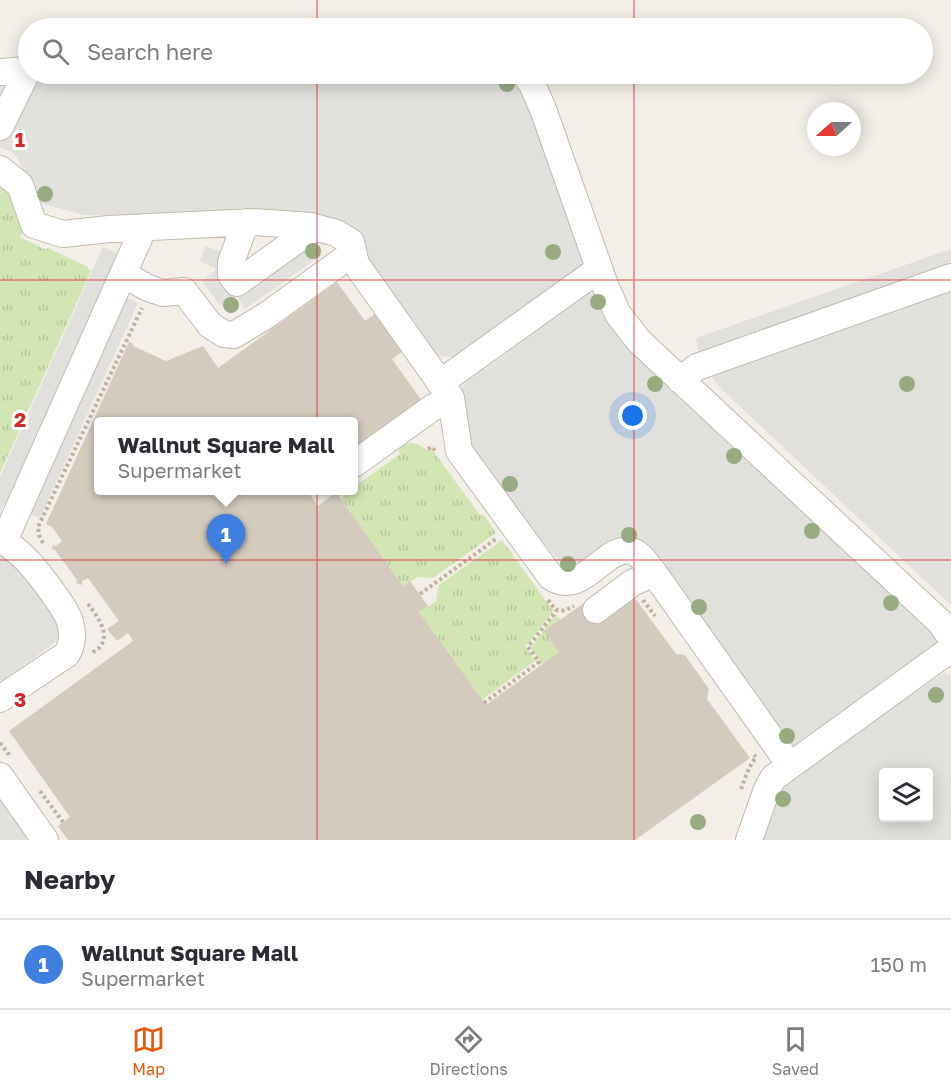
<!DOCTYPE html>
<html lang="en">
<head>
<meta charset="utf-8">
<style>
	:root { --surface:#fff; --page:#f2f2f3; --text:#2b2b33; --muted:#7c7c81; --line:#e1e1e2; --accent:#ea580c }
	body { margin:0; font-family:"Golos Text",sans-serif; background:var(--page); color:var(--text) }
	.controls { position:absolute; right:18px; bottom:18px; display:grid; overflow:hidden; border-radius:6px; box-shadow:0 3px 15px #0003 }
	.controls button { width:54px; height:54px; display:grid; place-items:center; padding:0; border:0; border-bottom:2px solid var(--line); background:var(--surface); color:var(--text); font:30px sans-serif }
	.compass { position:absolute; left:807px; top:102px; width:54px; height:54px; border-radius:50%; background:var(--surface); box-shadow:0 3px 15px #0003; rotate:249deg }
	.you { position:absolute; left:633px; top:416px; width:21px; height:21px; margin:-15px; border:4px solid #fff; border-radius:50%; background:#1a73e8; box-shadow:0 0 0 9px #1a73e833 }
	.badge { display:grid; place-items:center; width:39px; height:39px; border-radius:50%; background:var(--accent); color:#fff; font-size:20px; font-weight:700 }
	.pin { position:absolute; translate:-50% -50px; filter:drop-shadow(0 2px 3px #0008) }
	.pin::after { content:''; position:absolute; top:32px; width:21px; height:18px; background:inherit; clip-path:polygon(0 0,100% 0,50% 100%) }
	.popup { position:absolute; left:94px; top:417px; width:264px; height:78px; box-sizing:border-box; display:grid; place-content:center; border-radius:6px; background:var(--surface); filter:drop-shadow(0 2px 4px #0005); font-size:20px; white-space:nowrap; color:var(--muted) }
	.popup b { font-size:22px; color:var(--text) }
	.popup::after { content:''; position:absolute; left:50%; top:100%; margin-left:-12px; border:12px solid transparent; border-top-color:var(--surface) }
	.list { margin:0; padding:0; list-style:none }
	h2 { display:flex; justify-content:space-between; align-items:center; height:78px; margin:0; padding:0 24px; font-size:26px }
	h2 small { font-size:20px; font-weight:400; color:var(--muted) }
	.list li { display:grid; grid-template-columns:39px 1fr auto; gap:18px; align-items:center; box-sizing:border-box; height:90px; padding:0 24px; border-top:2px solid var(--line) }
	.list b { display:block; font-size:22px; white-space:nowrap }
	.list p { margin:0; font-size:20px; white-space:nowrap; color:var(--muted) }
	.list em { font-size:20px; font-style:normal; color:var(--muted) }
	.icon { flex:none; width:33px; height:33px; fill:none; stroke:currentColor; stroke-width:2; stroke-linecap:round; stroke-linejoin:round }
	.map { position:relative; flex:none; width:951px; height:840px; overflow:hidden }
	.search { position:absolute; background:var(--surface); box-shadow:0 3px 15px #0003; left:18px; right:18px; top:18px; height:66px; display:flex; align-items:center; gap:15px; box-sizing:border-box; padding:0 21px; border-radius:33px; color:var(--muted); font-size:22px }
	.sheet { height:168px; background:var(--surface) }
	nav { display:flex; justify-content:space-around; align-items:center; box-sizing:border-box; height:84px; border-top:2px solid var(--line); background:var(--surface); font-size:16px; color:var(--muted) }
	nav a { display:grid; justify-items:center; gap:3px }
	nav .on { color:var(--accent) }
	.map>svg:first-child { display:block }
</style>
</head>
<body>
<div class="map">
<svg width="951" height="840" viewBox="0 0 951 840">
	<defs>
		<pattern id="grass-tufts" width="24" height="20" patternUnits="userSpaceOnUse" patternTransform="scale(1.5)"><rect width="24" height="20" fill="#d1e6b3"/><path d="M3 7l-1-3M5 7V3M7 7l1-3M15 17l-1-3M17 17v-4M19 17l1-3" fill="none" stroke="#b5c69b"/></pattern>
	</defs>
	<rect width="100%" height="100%" fill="#f3efe8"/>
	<!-- grass -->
	<path fill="url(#grass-tufts)" d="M0,184L6,187L22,231L20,237L46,250L48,248L88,267V269L91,271L0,473Z
		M412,443C420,445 425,449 434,452L479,514L484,515L496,533L433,578L418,577L403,586L341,499L351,491L354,490V487L400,454L398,449L406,444Z
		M502,540L553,611L528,644L525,646L535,661L482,700L419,612L436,601L439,585Z
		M556,614L561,620L559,652L542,664L531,648Z"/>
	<!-- parking -->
	<path fill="#e2e0dd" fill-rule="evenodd" d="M79,74H510L519,80L587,261L583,265L455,357L439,356L432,351L359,251L276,214L84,215L44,204L35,194L17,157L10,151L0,148V81Z
		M313,242L322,255L245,309L237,297H234L220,306L202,281L215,271V268L200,261L205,246L249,261Z
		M103,247L117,253L106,283L124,297L138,303L40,518L4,505L0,510V477Z
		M951,249V605L717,385L699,354L696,338Z
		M596,292L936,626L939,641L795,745L787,742L641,540L633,537H623L578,567L568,568L559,561L532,529L466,442L460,391L464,384L589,294Z
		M0,553L39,586L62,630L60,639L0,683Z
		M944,673L951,675V840H760L777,793L785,785L864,727ZM884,772H928V818H884Z
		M0,796L31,840H0Z"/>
	<!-- building -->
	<path fill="#d4cbbe" d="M337,282L365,321L375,314L402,352L392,359L422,401L354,450V422H98V490H307L318,506L336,492L403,586L410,581L428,606L419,612L486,705L559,652L544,631L584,603L599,624L635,598L676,654L685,655L709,689L707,699L750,758L635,840H68L58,826L70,817L9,731L133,641L128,633L117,641L107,629L119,621L88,578L82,581V585L76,583L77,580L55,550L52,549L53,545L56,546L62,541L52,527L46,524L129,342L133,344V346L166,361L203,346L218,368Z"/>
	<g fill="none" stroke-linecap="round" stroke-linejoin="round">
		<!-- minor casing -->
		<g stroke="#c1baae" stroke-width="28">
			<path id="minor" d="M0,72L28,70
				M525,74L532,84L543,109L605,285L618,314L639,341L910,594L940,622L951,638
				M0,127L28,70
				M0,169L20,185L34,225L63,234L109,229L254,222L311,226L336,233L351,242L356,264L451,398L459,451L551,577C583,598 604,545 631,551C641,553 648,566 654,573L790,765
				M246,222L231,262V275L237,283L315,227
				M123,274L148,288L163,293L184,291L210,325L224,334L234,335L267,315L353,253
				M680,380L697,367L951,277
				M440,383L599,269
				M354,464L432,408L451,398
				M0,539C23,552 38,572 53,593C59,602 67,611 70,622C73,634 73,643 67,654L0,699
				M4,541L144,227
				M596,610L632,583L654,573
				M0,776L45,840
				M749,840L767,789L773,778L951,649"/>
		</g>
		<!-- path -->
		<path stroke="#c0b29d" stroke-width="4" stroke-dasharray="3 3" stroke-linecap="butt" d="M428,449L432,447L436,452
			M43,543L39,535L38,527L142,308
			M420,594L496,539
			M548,600C557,613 560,613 574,606
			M643,600L655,616
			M88,604C96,615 111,633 100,647C98,650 94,651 92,653
			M484,703L539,662L528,647L557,610
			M0,743L10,756
			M741,789L749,768L756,757L754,755
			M40,791L63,822"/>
		<!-- minor -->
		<use href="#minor" stroke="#fff" stroke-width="26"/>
	</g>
	<!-- trees -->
	<g fill="#97ac81">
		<circle cx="507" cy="84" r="8"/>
		<circle cx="45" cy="194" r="8"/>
		<circle cx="313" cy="251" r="8"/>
		<circle cx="553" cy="252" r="8"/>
		<circle cx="598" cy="302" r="8"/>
		<circle cx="231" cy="305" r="8"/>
		<circle cx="655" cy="384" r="8"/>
		<circle cx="907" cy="384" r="8"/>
		<circle cx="734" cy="456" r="8"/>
		<circle cx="510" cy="484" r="8"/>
		<circle cx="812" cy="531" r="8"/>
		<circle cx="629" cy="535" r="8"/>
		<circle cx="568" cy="564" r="8"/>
		<circle cx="891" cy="603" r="8"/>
		<circle cx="699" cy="607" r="8"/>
		<circle cx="936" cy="695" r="8"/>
		<circle cx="787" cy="736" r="8"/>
		<circle cx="783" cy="799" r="8"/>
		<circle cx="698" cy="822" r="8"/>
	</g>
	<!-- grid -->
	<path fill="none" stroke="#d62828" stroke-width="1.5" stroke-opacity="0.55" d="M317,0V28M634,0V28M317,74V840M634,74V840M0,280H951M0,560H951"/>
	<g font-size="20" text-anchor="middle" font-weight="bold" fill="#d62828" stroke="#fff" stroke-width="6" stroke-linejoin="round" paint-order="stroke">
		<text x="20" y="147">1</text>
		<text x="20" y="427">2</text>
		<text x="20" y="707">3</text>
	</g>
</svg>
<div class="controls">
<button><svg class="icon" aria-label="layers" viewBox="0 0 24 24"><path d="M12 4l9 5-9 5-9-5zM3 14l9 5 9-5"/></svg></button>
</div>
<svg class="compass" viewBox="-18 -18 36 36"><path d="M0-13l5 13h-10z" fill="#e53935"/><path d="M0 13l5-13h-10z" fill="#7c7c81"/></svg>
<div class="you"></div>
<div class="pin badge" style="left:226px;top:564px;background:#3f7fe0">1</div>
<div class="popup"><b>Wallnut Square Mall</b>Supermarket</div>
<div class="search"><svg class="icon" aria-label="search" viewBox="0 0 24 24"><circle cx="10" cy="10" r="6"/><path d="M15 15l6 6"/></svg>Search here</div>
</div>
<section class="sheet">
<h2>Nearby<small></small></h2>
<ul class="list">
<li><span class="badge" style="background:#3f7fe0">1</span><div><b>Wallnut Square Mall</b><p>Supermarket</p></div><em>150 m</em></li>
</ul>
</section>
<nav>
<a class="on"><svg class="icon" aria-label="map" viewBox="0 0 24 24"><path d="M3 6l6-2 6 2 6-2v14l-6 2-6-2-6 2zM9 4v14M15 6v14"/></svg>Map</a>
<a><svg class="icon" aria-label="directions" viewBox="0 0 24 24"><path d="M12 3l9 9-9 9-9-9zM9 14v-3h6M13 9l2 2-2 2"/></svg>Directions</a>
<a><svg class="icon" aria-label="saved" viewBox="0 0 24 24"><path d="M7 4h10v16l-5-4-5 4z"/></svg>Saved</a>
</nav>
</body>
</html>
